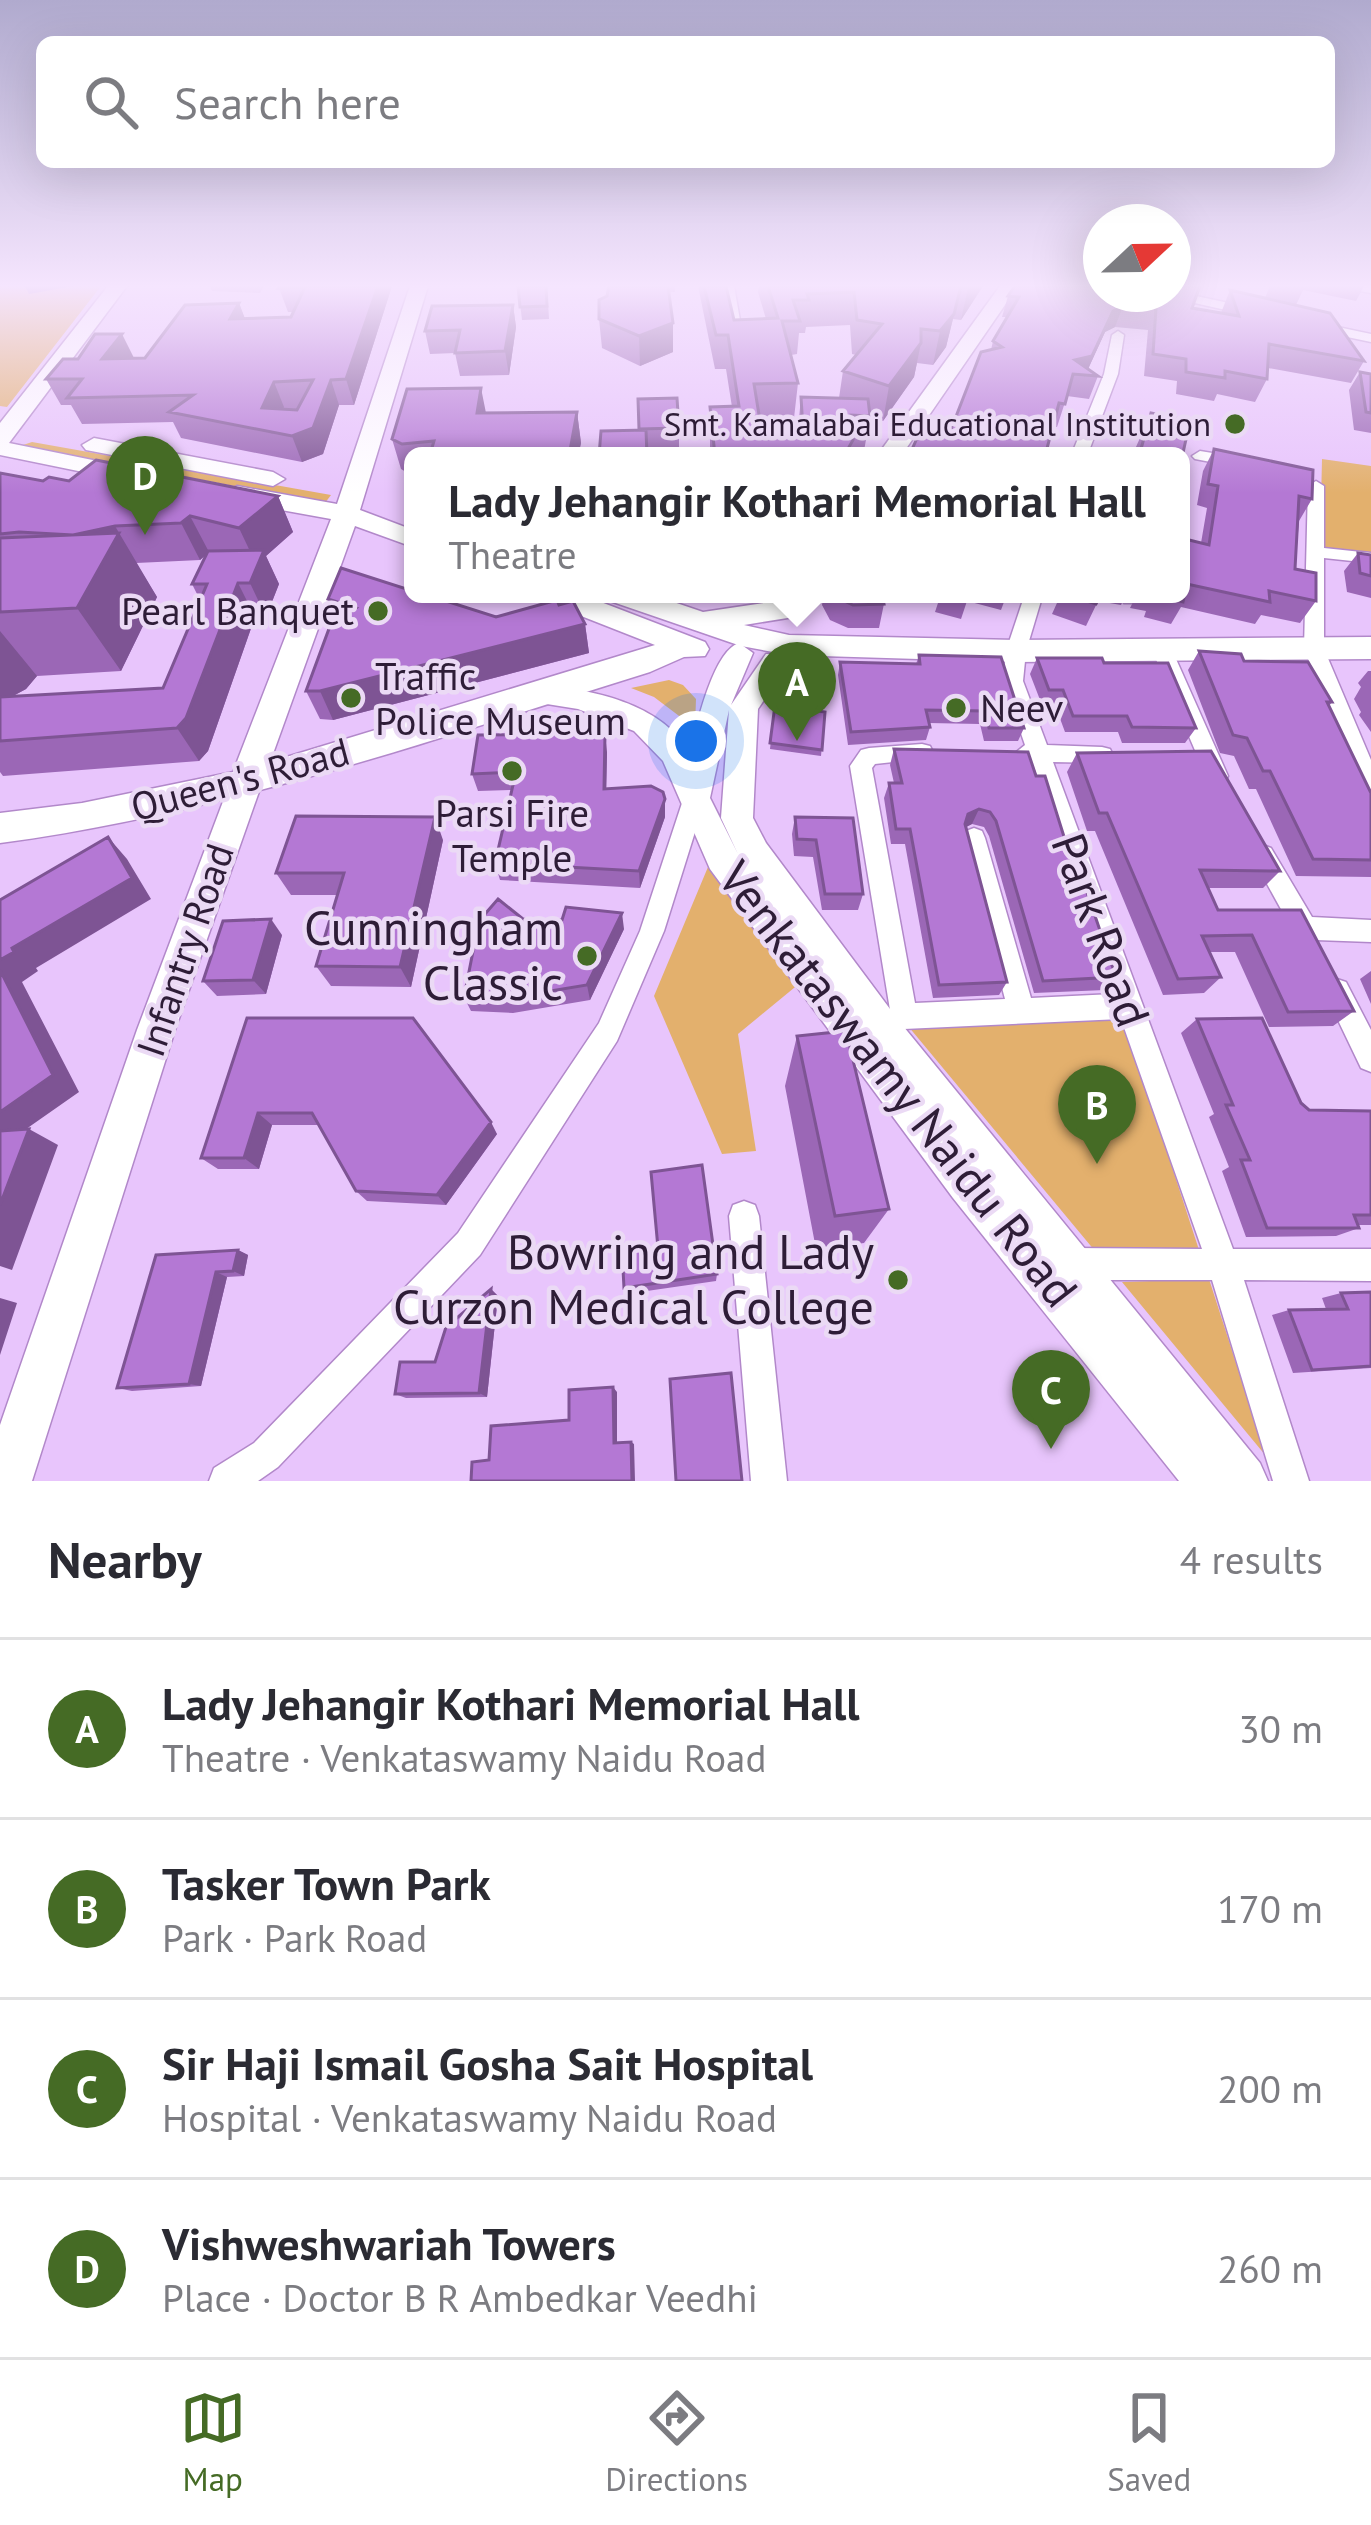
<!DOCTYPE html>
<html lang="en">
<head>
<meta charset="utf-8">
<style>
	:root { --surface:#fff; --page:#f7f7f7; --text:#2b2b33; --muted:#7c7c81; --line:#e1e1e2; --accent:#456b25 }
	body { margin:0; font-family:"PT Sans",sans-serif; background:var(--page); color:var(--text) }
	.compass { position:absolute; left:1083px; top:204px; width:108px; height:108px; border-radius:50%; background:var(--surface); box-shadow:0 12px 48px #0002; rotate:68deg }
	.you { position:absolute; left:696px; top:741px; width:42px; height:42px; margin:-30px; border:9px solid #fff; border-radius:50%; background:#1a73e8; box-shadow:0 0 0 18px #1a73e833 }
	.badge { display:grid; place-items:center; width:78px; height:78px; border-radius:50%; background:var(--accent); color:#fff; font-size:39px; font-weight:700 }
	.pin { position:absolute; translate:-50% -99px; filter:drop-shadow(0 3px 6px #0008) }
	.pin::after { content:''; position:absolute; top:63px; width:42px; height:36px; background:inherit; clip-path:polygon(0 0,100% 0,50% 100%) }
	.popup { position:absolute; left:404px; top:447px; width:786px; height:156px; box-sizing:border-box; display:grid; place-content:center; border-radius:18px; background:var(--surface); filter:drop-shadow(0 3px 9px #0005); font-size:39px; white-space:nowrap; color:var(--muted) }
	.popup b { font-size:45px; color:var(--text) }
	.popup::after { content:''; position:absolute; left:50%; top:100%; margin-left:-24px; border:24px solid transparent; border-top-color:var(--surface) }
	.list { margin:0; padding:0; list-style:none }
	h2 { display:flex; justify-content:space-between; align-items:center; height:156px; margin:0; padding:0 48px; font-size:51px }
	h2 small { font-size:39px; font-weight:400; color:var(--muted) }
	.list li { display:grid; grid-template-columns:78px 1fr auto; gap:36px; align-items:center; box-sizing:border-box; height:180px; padding:0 48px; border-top:3px solid var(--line) }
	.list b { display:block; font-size:45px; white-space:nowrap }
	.list p { margin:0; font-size:39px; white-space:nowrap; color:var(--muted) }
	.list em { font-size:39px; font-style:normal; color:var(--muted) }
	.icon { flex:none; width:66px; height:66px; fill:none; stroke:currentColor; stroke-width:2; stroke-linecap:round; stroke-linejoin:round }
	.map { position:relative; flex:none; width:1371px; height:1481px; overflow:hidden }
	.search { position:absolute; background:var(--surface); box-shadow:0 12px 48px #0002; left:36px; right:36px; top:36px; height:132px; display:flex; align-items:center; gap:30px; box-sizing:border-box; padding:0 42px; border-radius:18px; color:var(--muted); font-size:45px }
	.sheet { height:876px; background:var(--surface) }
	nav { display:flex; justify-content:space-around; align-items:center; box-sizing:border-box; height:168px; border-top:3px solid var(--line); background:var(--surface); font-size:33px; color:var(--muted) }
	nav a { display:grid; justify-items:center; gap:6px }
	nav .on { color:var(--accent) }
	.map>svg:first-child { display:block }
</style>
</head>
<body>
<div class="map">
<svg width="1371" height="1481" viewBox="0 0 1371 1481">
	<rect width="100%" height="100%" fill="#e8c5fc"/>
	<!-- green -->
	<path fill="#e3b06d" d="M0,286H101L7,407L0,406Z
		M32,442L331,495L325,503L20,446Z
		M1322,459L1371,466V554L1320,547Z
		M669,680L683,685L696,699L695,728L654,697L631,688Z
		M708,867L800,983L738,1034L756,1151L722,1154L654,996Z
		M1124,1019L1199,1250L1095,1251L908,1026Z
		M1209,1279L1266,1456L1122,1282Z"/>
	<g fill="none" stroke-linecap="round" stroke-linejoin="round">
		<!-- street casing -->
		<g stroke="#b288ca" stroke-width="3">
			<path id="street" d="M722,286H734L744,343L732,340Z
				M1346,286H1371V293L1348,289Z
				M1173,291L1252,308L1254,311L1248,315L1168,297L1166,294H1173Z
				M1319,323L1371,334V342L1314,330L1313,327Z
				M1118,331L1124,335L1118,374L1087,456H1071L1104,374L1112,335Z
				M1200,451L1237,457L1245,462L1237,467L1195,459L1192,456Z
				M1316,481L1324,486V548L1371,553V563L1324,558V649L1371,760V795L1363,792L1360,786L1304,649L1308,486Z
				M1025,594H1043L1026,651L1023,681L1047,745L1102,747L1110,749L1113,755L1110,761L1102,763L1053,762L1233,1249H1371V1281L1244,1280L1309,1481H1273L1212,1280H1072L1061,1275L1056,1264L1061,1253L1072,1248L1202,1249L1121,1019L904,1029L895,1025L891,1016L850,766L861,750L869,748L922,744L930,746L933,752L930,758L875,764L872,768L915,1003L1005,999L963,838L966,831L974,828L982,831L985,838L1031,998L1113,994L1031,761L1018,759L1015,753L1025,745L1003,681L1006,651Z
				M1122,594H1140L1136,603H1124Z
				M1162,643L1172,650L1228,776L1225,782H1209L1206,776L1152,650Z
				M694,791L702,794L705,800L664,931L617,1041L480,1255L278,1467L258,1481H209L214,1468L254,1443L458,1233L599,1023L640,931L683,800L686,794Z
				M1263,845L1271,848L1312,917L1371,920V942L1316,940L1307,943L1298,940L1251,855L1255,848Z
				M1337,979L1346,982L1371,1030V1072L1361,1068L1324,991L1328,982Z
				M744,1201L755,1205L759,1216L787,1481H751L729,1216L733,1205Z"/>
		</g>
		<!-- secondary casing -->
		<g stroke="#b288ca" stroke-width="3">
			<path id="secondary" d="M739,643L753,653L731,705L766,654H786L790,661L758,709L753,818L766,843L899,1021L1260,1463L1268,1481H1179L953,1198L710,869L663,761L634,731L578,709L528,701L524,694L538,684C592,690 660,702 690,753C696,727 713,651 739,643ZM729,710L721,818L738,854L710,798Z
				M246,771L257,774L262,783L175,1030L32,1481H0V1425L137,1030L230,783L235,774Z"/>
		</g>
		<!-- primary casing -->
		<g stroke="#b288ca" stroke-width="3">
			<path id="primary" d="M108,286H127L9,443L127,467L139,474L127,481L0,455V423Z
				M410,286H428L360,510L413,530V547L355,526L270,762L655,645L543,601L539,594H580L705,642L709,649L705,656L684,657L650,672C435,739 224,813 0,843V813L82,803L233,772L331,519L237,502L224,494L237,486L337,504Z
				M1000,286H1018L901,456H877Z
				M94,438L273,472L285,479L273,486L86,450L82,445Z
				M606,594H650L703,612L790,599L804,609L800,616L744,625L789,635L1016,640L1371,637V659L1016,662L789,655L741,646L610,601Z"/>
		</g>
		<!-- street -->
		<use href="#street" fill="#fff" fill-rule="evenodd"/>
		<!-- secondary -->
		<use href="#secondary" fill="#fff" fill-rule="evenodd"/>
		<!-- primary -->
		<use href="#primary" fill="#fff" fill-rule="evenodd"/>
	</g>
	<!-- wall -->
	<path fill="#9b67b6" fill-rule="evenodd" d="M210,286H264L260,293L212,291Z
		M281,286H392L354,405H339L323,454L302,462L181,438L173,422L82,424L71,405H61L46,379L134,358H145L239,303L245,319L291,317L294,312H288L279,288Z
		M518,286H547L549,319L522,320Z
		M609,286H675V292H669L673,352L640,366L602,348L599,319Z
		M698,286H726L734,320L766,319L758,292L759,286H983L961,320L953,319L946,347L933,365L917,363L914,377L883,421L870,417L864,451H851L850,456H710V407H732L726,369H715ZM850,325L852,354L856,355L843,371L839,398L801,397L798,429L761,427L760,419L794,418L798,383L791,355L797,354L799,333H805L806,327Z
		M1270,286H1364L1356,301L1303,290L1296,305L1364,361L1351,383L1268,368L1267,379L1255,402L1217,394L1214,401L1176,394L1177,381L1144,376L1148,330L1115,327L1105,332L1088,369L1098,376L1089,399L1067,396L1057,427L950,432L991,350L993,341L1007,317H1002L1008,296L1192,308L1221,313L1230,290L1265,298Z
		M513,305L516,327L509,375L460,376L455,353L430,354L425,331Z
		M1360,372L1371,374V433L1354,430L1349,390Z
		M638,399L679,428V456H599L639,430Z
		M577,412L581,443L578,456H413V475H411L401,469L392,439L486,413Z
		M1151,413L1181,456H1132Z
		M1214,449L1312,499L1299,521L1295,569L1316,601L1300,623L1261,615L1255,624L1181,607L1171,624L1144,617L1146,611L1130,608L1137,594H1181L1201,543L1207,508L1197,505L1203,471Z
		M0,473L43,481H69L278,496L293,532L266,556L279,584L266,617H255L208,751L199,761L3,776L0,772ZM207,554L192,584L200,600L163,688L13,696L26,689L37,676L121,671L157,597L136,563L200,560Z
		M1358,553L1371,555V598L1347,592L1344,571Z
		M824,594H886L879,628H848L830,620L822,605Z
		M899,594H1007L1001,610L967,601L961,619L935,612L938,603Z
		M1061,594H1126L1121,605L1098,601L1086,626L1052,614Z
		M328,599L585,624L589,653L333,720L320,719L306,691L337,621Z
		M1199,651L1244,661L1332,702L1329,706L1371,793V877L1296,876L1256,789H1249L1234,756L1220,753L1188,670Z
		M919,655L1024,728L1018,741H984L980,724L929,723L930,727L926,740L848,745L838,675L840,662L916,664Z
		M1037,658L1104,663L1196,728L1185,743H1122L1118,732H1065L1055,705H1042L1030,674Z
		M1368,671H1371V732L1359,715L1361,712L1354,699L1361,687L1358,683Z
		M775,705L825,712L821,756L770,749Z
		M894,749L1028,752L1116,977L1105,990L1034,993L989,836L984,827L972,824L966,827L1007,982L999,995L933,998L905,844H891L884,798L889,783H894L890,765Z
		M607,752L606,789L665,817L640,888L500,880L495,863L512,790L478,791L472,774Z
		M1077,753L1280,871L1263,888H1208L1218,910L1354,1011L1333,1026L1269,1027L1235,952H1209L1221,977L1204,993L1163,995L1095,831H1087L1067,772Z
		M795,817L863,894L858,910H822L813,857L794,856L792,834Z
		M443,840L411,987L331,986L316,966L337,895H291L276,873Z
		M523,919L624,929L590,1000L513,1013L471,1011L464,997Z
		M282,935L266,994L217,996L203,981Z
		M1371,971V1004L1360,979Z
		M247,1018L497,1134L446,1205L367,1201L356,1191L319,1125H272L259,1169H218L201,1158Z
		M1197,1019L1309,1110L1371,1111V1225H1358L1359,1228L1336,1236L1246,1237L1222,1171L1229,1167L1209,1117L1214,1114L1181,1033Z
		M797,1036L889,1209L864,1243L816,1249L785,1086Z
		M658,1248L717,1274L716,1281L626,1294L624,1288Z
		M238,1250L248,1255L244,1276L227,1277L201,1386L132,1391L117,1388L156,1255Z
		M491,1289L498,1296L487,1397L406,1398L395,1394L435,1362Z
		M1371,1292V1368L1293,1373L1272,1315L1289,1310L1326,1309L1322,1298L1341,1293Z"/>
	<!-- shaded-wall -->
	<path fill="#7e5494" d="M25,286H73L29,294Z
		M378,286H392L354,405L346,379Z
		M961,286L946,347L933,365L940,331Z
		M970,286H983L961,320L968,288Z
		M239,303L248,327L230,319Z
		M513,305L516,327L509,375L505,351Z
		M1123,306L1115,327L1105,332L1084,378L1085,375L1075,360L1113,311Z
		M673,323V352L640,366L639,336Z
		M122,334L134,358L102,359Z
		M921,343L914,377L883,421L889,386Z
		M331,380L339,405L323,454L302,462L292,436Z
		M274,382L284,407L272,434L262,408Z
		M481,388L487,418L477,413Z
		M577,412L581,443L578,456H569Z
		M278,496L293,532L266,556L279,584L266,617L250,583L256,564L239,528Z
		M190,516L209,552L200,560L181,523Z
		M115,526L157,597L121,671L77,608L68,536Z
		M238,583L255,617L208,751L199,761L177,728Z
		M585,624L589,653L333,720L320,691Z
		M0,631L37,676L26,689L0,703Z
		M605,734L607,752L606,807L604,789Z
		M665,799V817L640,888L639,871Z
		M979,809L972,824L962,829L968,814Z
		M435,817L443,840L411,987L400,967Z
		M108,837L127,859L151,899L36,968L38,971L22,982L79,1092L9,1141L0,1137V960Z
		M622,913L624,929L590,1000L587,985Z
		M271,919L282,935L266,994L253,980Z
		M258,1113L272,1125L259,1169L244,1158Z
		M491,1122L497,1134L446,1205L437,1195Z
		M29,1129L58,1145L12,1270L0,1266V1205Z
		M238,1250L248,1255L244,1276L233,1271Z
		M216,1272L227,1277L201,1386L189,1384Z
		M491,1289L498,1296L487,1397L479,1393Z
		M0,1298L17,1303L0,1355Z
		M613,1387L617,1392V1445L614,1443Z
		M631,1442L634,1444L635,1481H632Z"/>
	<!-- building -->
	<path fill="#b478d4" stroke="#7e5494" stroke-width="3" fill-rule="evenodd" d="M281,286H378L346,379L331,380L313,428L292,436L169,412L193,395L67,398L82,379H46L63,359H78L95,334H122L102,359L145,358L185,305L239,303L230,319L291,317L305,287L279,288ZM313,380L297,410L262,408L274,382Z
		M518,286H546L547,306L520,307Z
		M609,286H668L673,323L639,336L599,319V300L607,296Z
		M704,286H726L734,320L778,318L768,286H970L968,288L961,286L954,314L940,331L921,329V343L889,386L843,371L882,324L857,320L854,292L807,294L809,300H793L800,321H782L798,383L754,384L761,427L803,429L801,397L868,399L870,416L851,415L853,440L844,456H715L710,407L739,406L728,335H716Z
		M1015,286H1101V294H1173V286H1200L1192,308L1239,316L1230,290L1330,313L1364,361L1269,344L1267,379L1225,371V378L1186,372V359L1153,354L1156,308L1123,306L1113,311L1092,356L1075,360L1098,376L1073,374L1065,404L1059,403L1045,456H909L923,425L950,432L981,352L1002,347L993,341L1019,297L1008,296Z
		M513,305L505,351L455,353L460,330L425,331L432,306Z
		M1360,372L1371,374V413L1366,412Z
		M481,388L477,413L577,412L569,456H459L460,451H431L434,441L402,444L392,439L407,389Z
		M677,398L679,428L639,429L638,399Z
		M1151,413L1190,421L1181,462V456H1139Z
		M646,430L647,456H599L601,431Z
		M1214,449L1313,470L1312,499L1299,496L1295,569L1316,573V601L1269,591L1270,602L1187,584L1183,602L1156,595L1181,594V538L1209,545L1218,486L1208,484Z
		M96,460L278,496L239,528L190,516L181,523L115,526L73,535L19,532L0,534V473L43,481L49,477L69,481Z
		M119,533L77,608L0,612V538Z
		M264,550L250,583H238L186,718L177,728L0,741V697L163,688L207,584H192L208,551Z
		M1358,553L1371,555V576L1360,573Z
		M341,568L413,591V594H424L496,617L557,600L559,605L573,601L585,624L320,691H306L330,626L356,608L328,599Z
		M833,594H884H882L884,604L853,605L834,596Z
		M1065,594H1101L1096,604Z
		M1199,651L1241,654L1244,661L1308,662L1332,702H1327L1371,793V860L1313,859L1270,771H1263L1247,738L1233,735Z
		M919,655L1001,657L1024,728H989L985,711L926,710L930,727L851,732L840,662L920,664Z
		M1037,658H1102L1104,663H1168L1196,728L1132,727L1127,716H1073L1063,690H1049Z
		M775,705L825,712L822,750L770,743Z
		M605,734L604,789L651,786L663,792L665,799L639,871L495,863L516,772L472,774L478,735Z
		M894,749L1028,752L1036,776H1045L1076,875H1081L1116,977L1043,981L996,821L990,812L979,809L968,814L965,824L1007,982L939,985L910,829H896L889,783H902Z
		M1211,751L1280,871L1200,870L1218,910H1301L1354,1011L1288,1012L1252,935L1202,936L1221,977L1178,979L1107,813H1099L1077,753Z
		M296,816L435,817L400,967L316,966L344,873H276Z
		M795,817L853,818L863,894H825L816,840L797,839Z
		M108,837L132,878L12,948L14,952L0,960V900Z
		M498,899L523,919L562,920L566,907L622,913L587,985L508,998L464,997L479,921Z
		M271,919L253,980L203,981L223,921Z
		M0,970L53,1075L0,1112Z
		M247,1018H413L491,1122L437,1195L356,1191L312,1113H258L244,1158H201Z
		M1262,1018L1301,1103L1309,1110L1371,1111V1215H1354L1359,1228H1267L1241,1160H1250L1226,1105H1233L1197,1019Z
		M846,1031L889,1209L835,1216L797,1036Z
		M29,1129L0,1205V1131Z
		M702,1165L717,1274L624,1288L622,1251L658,1248L651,1172Z
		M238,1250L233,1271L216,1272L189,1384L117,1388L156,1255Z
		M491,1289L479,1393L395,1394L400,1362H435L446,1327Z
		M1371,1292V1366L1312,1370L1289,1310L1348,1309L1341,1293Z
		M731,1373L742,1481H676L670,1379Z
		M613,1387L614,1443L631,1442L632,1481H471L472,1462L489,1460L491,1426L569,1420V1390Z"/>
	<!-- sky -->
	<linearGradient id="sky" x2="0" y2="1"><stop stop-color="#b0aace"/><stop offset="0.58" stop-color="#f5e5fe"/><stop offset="1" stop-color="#f5e5fe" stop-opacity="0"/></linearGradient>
	<rect width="1371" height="493" fill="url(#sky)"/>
	<!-- markers -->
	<g fill="#456b25" stroke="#ebdaf5" stroke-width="4.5">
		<circle cx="1235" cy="424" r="12"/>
		<circle cx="378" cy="611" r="12"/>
		<circle cx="351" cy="698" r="12"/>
		<circle cx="956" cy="708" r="12"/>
		<circle cx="512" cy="771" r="12"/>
		<circle cx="587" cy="956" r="12"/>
		<circle cx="898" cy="1280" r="12"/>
	</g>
	<g text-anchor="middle" stroke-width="9" stroke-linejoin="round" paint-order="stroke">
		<!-- far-poi labels -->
		<g font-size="33" fill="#2e1d37" stroke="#ebdaf5" text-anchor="end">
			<text x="1211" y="436">Smt. Kamalabai Educational Institution</text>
		</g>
		<!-- poi labels -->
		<g font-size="39" fill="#2e1d37" stroke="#ebdaf5" text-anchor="start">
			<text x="354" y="625" text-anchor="end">Pearl Banquet</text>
			<text x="375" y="690">Traffic<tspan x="375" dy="45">Police Museum</tspan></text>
			<text x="980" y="722">Neev</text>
			<text x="512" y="827" text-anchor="middle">Parsi Fire<tspan x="512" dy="45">Temple</tspan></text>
		</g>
		<!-- street labels -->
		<g font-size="39" fill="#2e1d37" stroke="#ebdaf5">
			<text transform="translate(240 779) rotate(-15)" y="14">Queen's Road</text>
			<text transform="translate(185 950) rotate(-71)" y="14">Infantry Road</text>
		</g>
		<!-- near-poi labels -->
		<g font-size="48" fill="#2e1d37" stroke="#ebdaf5" text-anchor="end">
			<text x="563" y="945">Cunningham<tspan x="563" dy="55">Classic</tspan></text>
			<text x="874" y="1269">Bowring and Lady<tspan x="874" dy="55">Curzon Medical College</tspan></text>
		</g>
		<!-- near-street labels -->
		<g font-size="48" fill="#2e1d37" stroke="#ebdaf5">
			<text transform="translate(1101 930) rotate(70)" y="17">Park Road</text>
			<text transform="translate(898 1084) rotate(52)" y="17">Venkataswamy Naidu Road</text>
		</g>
	</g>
</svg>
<svg class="compass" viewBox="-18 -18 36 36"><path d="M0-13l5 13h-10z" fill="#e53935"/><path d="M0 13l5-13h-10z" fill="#7c7c81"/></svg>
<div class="you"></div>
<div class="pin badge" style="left:797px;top:741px">A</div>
<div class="popup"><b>Lady Jehangir Kothari Memorial Hall</b>Theatre</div>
<div class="pin badge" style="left:1097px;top:1164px">B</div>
<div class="pin badge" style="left:1051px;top:1449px">C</div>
<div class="pin badge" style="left:145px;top:535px">D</div>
<div class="search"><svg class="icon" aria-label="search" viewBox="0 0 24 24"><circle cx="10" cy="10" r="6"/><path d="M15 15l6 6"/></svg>Search here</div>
</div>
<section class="sheet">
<h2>Nearby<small>4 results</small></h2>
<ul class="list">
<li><span class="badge">A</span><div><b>Lady Jehangir Kothari Memorial Hall</b><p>Theatre · Venkataswamy Naidu Road</p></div><em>30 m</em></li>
<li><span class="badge">B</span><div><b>Tasker Town Park</b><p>Park · Park Road</p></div><em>170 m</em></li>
<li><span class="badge">C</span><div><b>Sir Haji Ismail Gosha Sait Hospital</b><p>Hospital · Venkataswamy Naidu Road</p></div><em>200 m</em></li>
<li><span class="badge">D</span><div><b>Vishweshwariah Towers</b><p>Place · Doctor B R Ambedkar Veedhi</p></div><em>260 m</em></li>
</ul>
</section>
<nav>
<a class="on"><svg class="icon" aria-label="map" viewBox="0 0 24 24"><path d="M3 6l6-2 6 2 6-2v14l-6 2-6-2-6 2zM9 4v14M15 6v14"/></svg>Map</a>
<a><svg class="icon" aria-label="directions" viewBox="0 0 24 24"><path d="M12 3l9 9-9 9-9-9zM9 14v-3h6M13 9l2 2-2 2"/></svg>Directions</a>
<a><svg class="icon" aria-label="saved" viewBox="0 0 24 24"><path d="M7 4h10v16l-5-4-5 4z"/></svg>Saved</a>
</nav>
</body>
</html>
